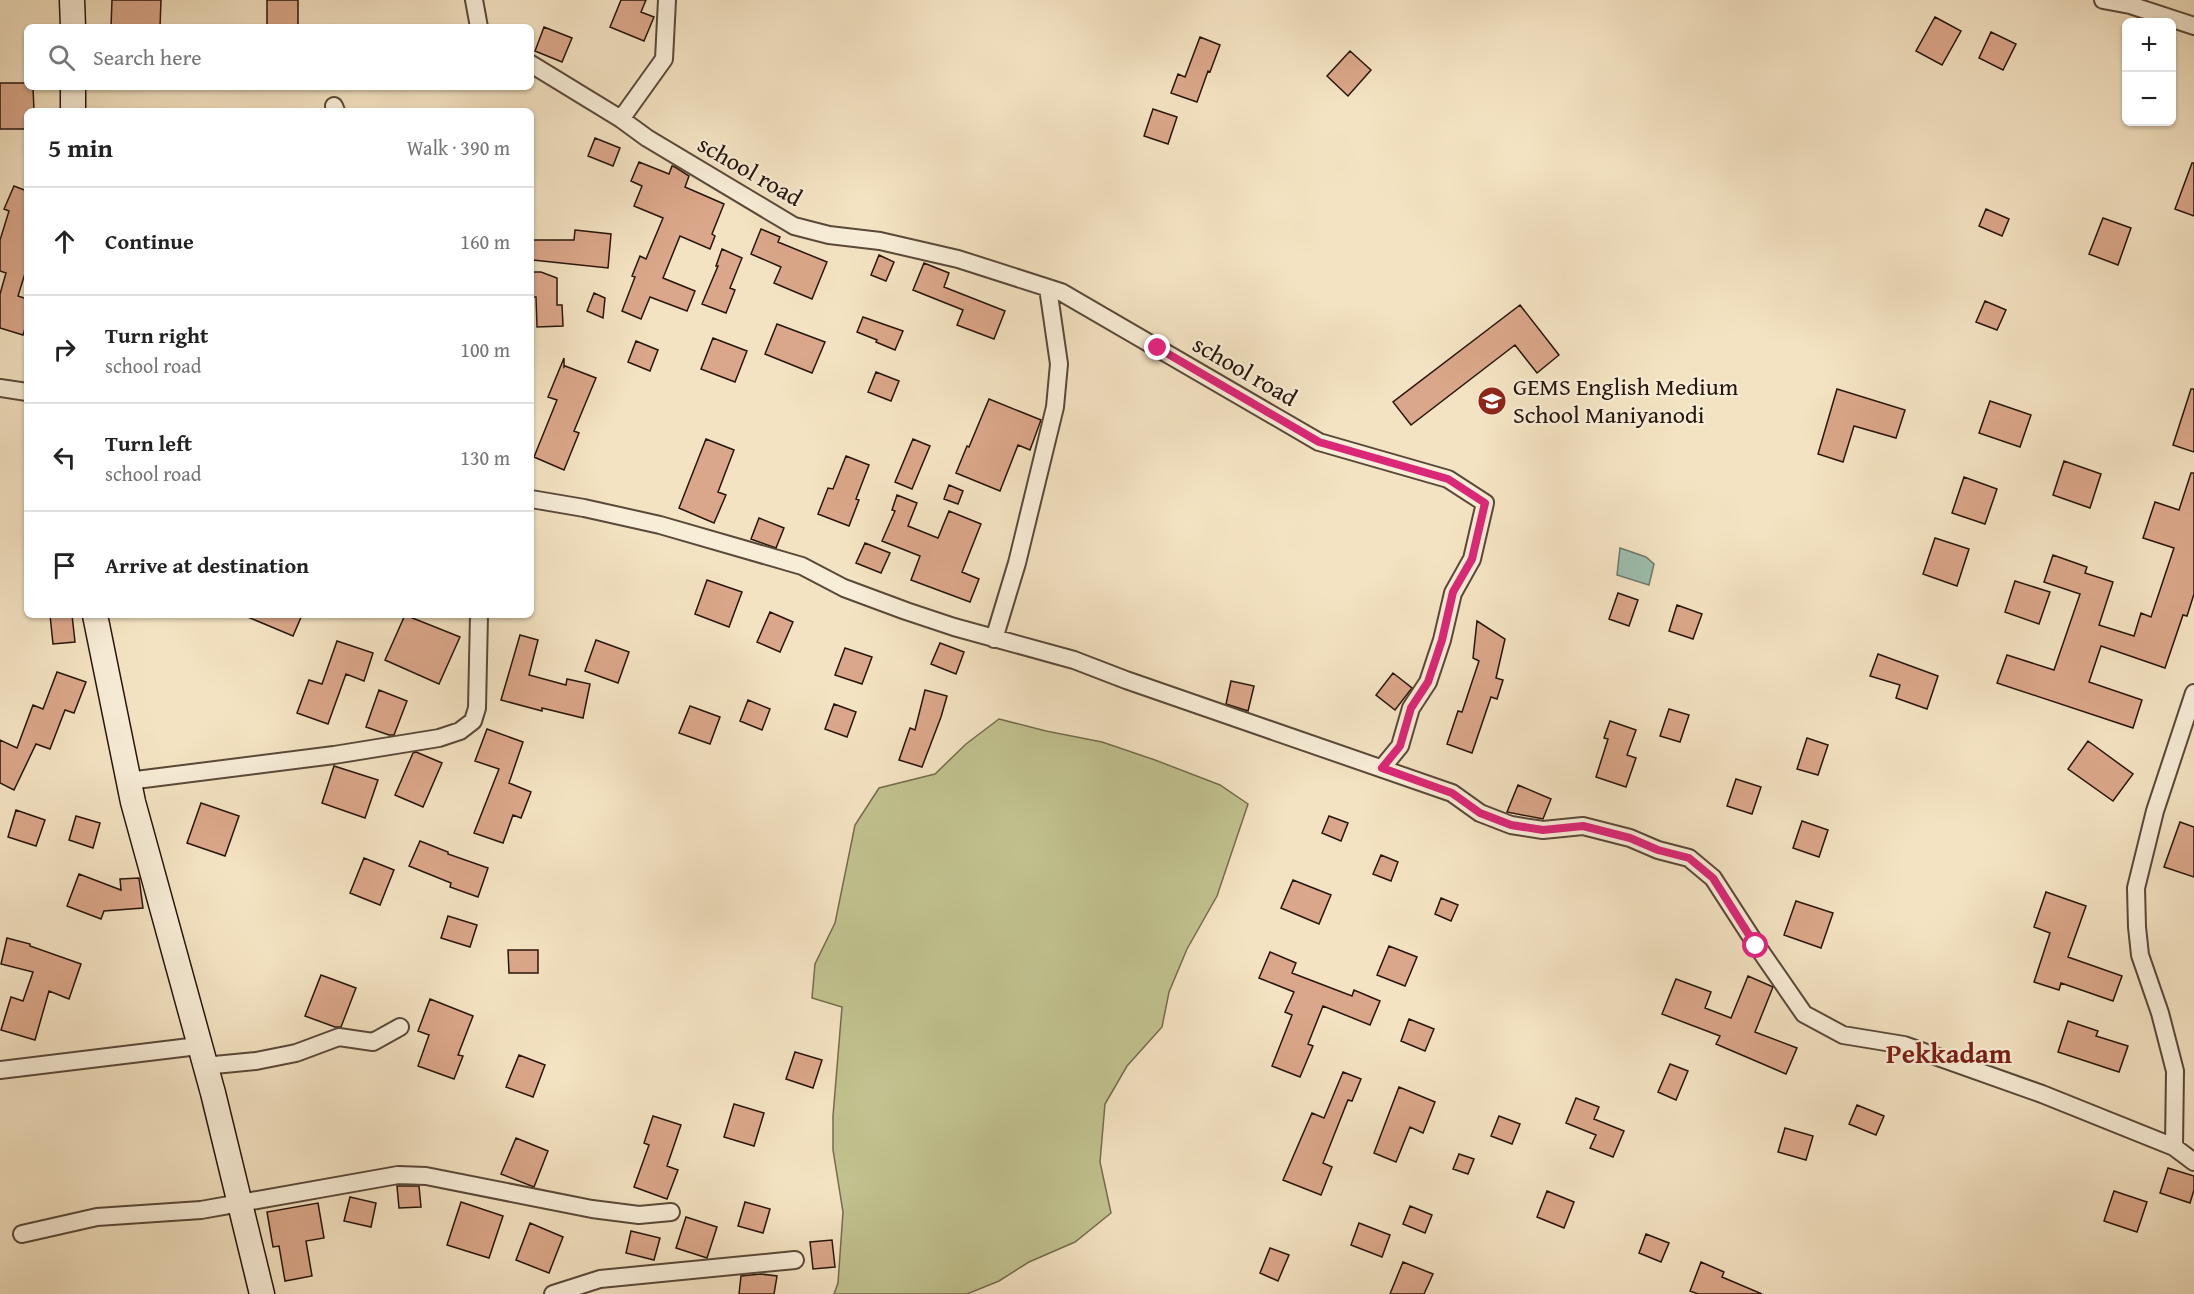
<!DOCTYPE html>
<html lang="en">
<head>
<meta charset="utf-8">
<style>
	:root { --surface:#fff; --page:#f2f2f2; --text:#222; --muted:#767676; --line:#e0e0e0 }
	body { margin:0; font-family:"Gentium Book Plus",serif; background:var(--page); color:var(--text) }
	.controls { position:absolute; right:18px; top:18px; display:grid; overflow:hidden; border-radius:9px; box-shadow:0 2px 4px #0004 }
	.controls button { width:54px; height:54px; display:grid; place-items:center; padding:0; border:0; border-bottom:2px solid var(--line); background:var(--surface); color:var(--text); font:30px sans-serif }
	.stop { position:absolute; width:18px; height:18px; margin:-14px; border:4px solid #db2777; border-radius:50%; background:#fff }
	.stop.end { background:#db2777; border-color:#fff; box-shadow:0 2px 6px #0008 }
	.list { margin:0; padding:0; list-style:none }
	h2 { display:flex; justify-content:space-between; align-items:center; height:78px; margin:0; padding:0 24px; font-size:26px }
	h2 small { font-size:20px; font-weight:400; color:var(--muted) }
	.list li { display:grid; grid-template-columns:39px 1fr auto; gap:18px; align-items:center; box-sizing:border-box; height:108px; padding:0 24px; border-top:2px solid var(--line) }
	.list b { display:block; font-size:22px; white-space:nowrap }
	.list p { margin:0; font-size:20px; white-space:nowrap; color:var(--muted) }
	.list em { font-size:20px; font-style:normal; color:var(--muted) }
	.icon { flex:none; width:33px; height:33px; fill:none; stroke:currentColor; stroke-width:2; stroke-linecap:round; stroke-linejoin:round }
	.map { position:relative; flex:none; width:2194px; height:1294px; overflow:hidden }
	.search { position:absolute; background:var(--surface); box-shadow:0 2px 4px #0004; left:24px; top:24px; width:510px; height:66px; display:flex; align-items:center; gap:15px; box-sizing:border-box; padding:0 21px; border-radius:9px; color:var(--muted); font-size:22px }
	.panel { position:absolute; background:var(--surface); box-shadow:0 2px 4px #0004; left:24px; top:108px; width:510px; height:510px; border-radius:9px }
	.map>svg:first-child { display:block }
</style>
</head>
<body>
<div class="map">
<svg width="2194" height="1294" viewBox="0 0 2194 1294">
	<rect width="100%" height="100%" fill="#f4e3c2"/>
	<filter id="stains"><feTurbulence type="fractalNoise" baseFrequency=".00333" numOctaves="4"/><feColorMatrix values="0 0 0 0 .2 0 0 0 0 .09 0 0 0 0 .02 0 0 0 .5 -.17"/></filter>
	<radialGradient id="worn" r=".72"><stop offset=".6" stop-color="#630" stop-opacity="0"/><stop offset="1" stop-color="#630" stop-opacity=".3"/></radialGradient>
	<!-- green -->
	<path fill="#c1c28f" stroke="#746c4d" stroke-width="1.5" d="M999,719L1046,731L1102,742L1155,760L1220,785L1248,804L1217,896L1187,949L1169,992L1162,1027L1127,1066L1105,1104L1100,1162L1111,1213L1075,1242L1029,1262L999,1281L967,1294H834L838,1283L843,1212L833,1150V1116L842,1007L812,998L815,964L835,923L855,825L879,788L935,774L966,744Z"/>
	<!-- water -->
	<path fill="#9cbeaf" stroke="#6d7a6d" stroke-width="1.5" d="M1620,548L1646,557L1654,564L1649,585L1617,575Z"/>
	<!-- building -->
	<path fill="#dba78a" stroke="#27150b" stroke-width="1.5" d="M112,0H161L160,27H111Z
		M267,0H298V27H267Z
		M621,0H646L641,12L654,17L644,41L610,27Z
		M1935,17L1961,31L1942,65L1916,51Z
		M544,27L572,38L562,62L535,51Z
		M1991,32L2016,44L2003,70L1979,58Z
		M1200,37L1220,45L1210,72L1208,71L1197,102L1171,93L1178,74L1185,77Z
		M1350,51L1371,70L1348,96L1327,76Z
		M0,83H27V87H33L34,111H27V129H0Z
		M1153,109L1177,117L1168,144L1144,136Z
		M595,138L620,148L613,166L588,156Z
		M639,162L669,174L672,166L675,167L689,176L685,187L724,204L712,234L715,236L710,249L680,236L663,278L695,291L687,311L650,297L641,319L622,311L635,277L632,276L640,256L646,259L663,218L634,206L642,186L631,181Z
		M2192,163H2194V216L2175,209Z
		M14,186L27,191V267L18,296L27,299V322L23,335L0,328V294L6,273L0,271V240L9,211L4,209Z
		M1986,209L2009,219L2002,236L1979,226Z
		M2103,218L2131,228L2118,265L2089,254Z
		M761,229L780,237L778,242L827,262L812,299L774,283L781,267L751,254Z
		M575,230L611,234L608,268L533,260L532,240H574Z
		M722,249L742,258L730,288L735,290L726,313L702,304L718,266H716Z
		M879,255L894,262L886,281L871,275Z
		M924,263L949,273L944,287L1005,311L994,339L957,325L963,310L913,290Z
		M531,272H541L557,278V305H562L563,326L537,327L536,297H531Z
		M594,293L605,298L603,318L587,311Z
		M1985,301L2006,310L1997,330L1976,322Z
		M1520,305L1559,355L1537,373L1515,345L1411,425L1393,402Z
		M863,317L903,331L895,350L876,342L877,340L857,332Z
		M777,324L825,342L812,373L765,354Z
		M713,338L747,351L735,382L701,369Z
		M636,341L658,350L650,371L628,362Z
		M564,358V367L565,366L596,378L574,431L579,433L564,470L534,457L557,400L548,397Z
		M876,372L899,381L891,401L868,392Z
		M1837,389L1905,410L1896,438L1854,426L1843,462L1818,454Z
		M2191,389H2194V452L2173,445Z
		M989,399L1041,420L1030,450L1018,445L1000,491L956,473L967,446L969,447Z
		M1990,401L2031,415L2020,447L1979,433Z
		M706,439L734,450L718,492L726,495L714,523L679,508Z
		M913,439L930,446L912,489L895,482Z
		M846,456L869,465L856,499L859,500L849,526L818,514L828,488L833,489Z
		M2064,461L2101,474L2090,508L2053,495Z
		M2191,473H2194V594L2187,616L2183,615L2165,668L2101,646L2089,682L2142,700L2133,728L1997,683L2007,655L2054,670L2080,594L2044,582L2053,555L2087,567L2085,573L2113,582L2099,625L2134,636L2141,613L2151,617L2174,548L2143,538L2155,502L2179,510Z
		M1964,477L1997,489L1985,524L1952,513Z
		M949,485L963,491L958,504L944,499Z
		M897,495L917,503L908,526L938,538L949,511L981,524L962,572L979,579L970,602L911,580L920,556L882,541L895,511L892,510Z
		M759,518L784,528L776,548L751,539Z
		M1935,538L1969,549L1957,586L1923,574Z
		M865,543L890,553L881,573L856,563Z
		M707,580L742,592L729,627L695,614Z
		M2015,581L2050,592L2039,624L2005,612Z
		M1618,593L1638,600L1629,626L1609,619Z
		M1677,605L1702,614L1693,639L1669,631Z
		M770,612L793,622L780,652L757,642Z
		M50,615H72L75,642L53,644Z
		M243,615H302L293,636Z
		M405,615L460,637L439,684L385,660Z
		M1477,621L1505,639L1496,678L1503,680L1497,699L1491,697L1472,753L1447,744L1458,711L1462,712L1479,661L1473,658Z
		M520,635L538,640L529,675L566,685L567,679L590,684L583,718L542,708V711L501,700Z
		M596,640L629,652L618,683L585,671Z
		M337,641L373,653L364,681L346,674L328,724L297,713L309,680L322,684Z
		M940,643L964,652L956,674L931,664Z
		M845,648L872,657L862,684L835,675Z
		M1878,654L1938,676L1927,709L1896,698L1900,685L1870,676Z
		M57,672L86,682L74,713L65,710L50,749L36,744L14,790L0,783V740L17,748L33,705L43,709Z
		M1393,673L1412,688L1395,710L1376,695Z
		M1231,681L1254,686L1248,711L1226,704Z
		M379,690L407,701L394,735H389L366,727Z
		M925,690L947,696L941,717L922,767L899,760L910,728L915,730Z
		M748,700L770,709L762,730L740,721Z
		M834,704L856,712L847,737L825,729Z
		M690,706L720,717L710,744L679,733Z
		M1669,709L1689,715L1680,742L1660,736Z
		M1610,721L1636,730L1627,755L1636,758L1626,787L1596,777L1608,739L1604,738Z
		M487,729L523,742L509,783L531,792L521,818L513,815L503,843L474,833L499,769L475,761Z
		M1807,738L1828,745L1818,775L1797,769Z
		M2088,741L2133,774L2113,801L2068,769Z
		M416,752L442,763L423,807L395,795L413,753Z
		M334,766L378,780L365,818L322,803Z
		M1736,779L1761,787L1752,814L1727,806Z
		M1518,785L1551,799L1543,819L1507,812Z
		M201,803L239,816L225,856L187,843Z
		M16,810L45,820L36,846L8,837Z
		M76,816L100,823L93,848L69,840Z
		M1329,816L1348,823L1341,841L1322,833Z
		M1802,821L1828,830L1819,857L1793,848Z
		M2180,822L2194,827V877L2164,867Z
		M420,841L448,852V854L488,868L478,897L450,887L451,883L409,866Z
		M1381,855L1398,862L1391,881L1373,874Z
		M364,858L394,870L380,905L350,893Z
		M79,874L121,890L120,879L139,878L143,908L104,911L101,919L67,906Z
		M1293,880L1331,895L1319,924L1281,908Z
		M2046,892L2086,906L2068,957L2122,976L2113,1001L2061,983L2059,990L2034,982L2050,933L2034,927Z
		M1441,898L1458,905L1451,921L1435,914Z
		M1796,901L1833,913L1821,948L1784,935Z
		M448,916L477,925L470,947L441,938Z
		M7,938L30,944V946L81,964L69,999L49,991L35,1040L1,1030L11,997L23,1001L33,972L1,964Z
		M1389,946L1417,957L1405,986L1377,975Z
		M508,950H538V973H509Z
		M1270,952L1296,963L1292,973L1352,996L1354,990L1380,1001L1370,1025L1323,1006L1308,1044L1313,1046L1300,1077L1272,1066L1292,1015L1285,1012L1294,992L1259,978Z
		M321,975L356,988L341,1027H335L305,1016Z
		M1748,976L1773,987L1755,1032L1797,1048L1786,1074L1716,1044L1720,1036L1662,1014L1676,979L1711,992L1705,1008L1731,1018Z
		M430,999L473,1016L458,1055L463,1056L454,1079L418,1066L429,1035L418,1031Z
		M1409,1019L1434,1029L1425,1051L1401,1041Z
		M2068,1021L2098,1031L2096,1036L2128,1046L2119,1072L2058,1052Z
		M795,1052L822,1060L813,1088L786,1079Z
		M519,1055L545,1065L533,1097L506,1087Z
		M1670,1064L1688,1071L1676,1100L1658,1092Z
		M1343,1072L1361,1079L1352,1101L1348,1100L1323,1163L1332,1167L1321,1195L1283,1180L1312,1113L1324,1118Z
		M1399,1087L1435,1102L1423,1133L1410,1127L1396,1162L1374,1153Z
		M1576,1098L1599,1107L1594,1119L1624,1131L1613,1157L1590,1148L1596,1135L1566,1123Z
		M734,1104L764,1113L754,1146L724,1137Z
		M1857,1105L1884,1116L1876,1135L1849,1124Z
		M653,1116L681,1125L667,1166L678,1170L667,1199L634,1187L649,1145L644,1143Z
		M1499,1116L1520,1124L1512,1144L1491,1136Z
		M1785,1128L1813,1136L1806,1160L1778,1152Z
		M516,1138L548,1151L534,1187L501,1174Z
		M1459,1154L1474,1159L1468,1174L1453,1169Z
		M2168,1168L2194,1176V1190L2190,1203L2160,1193Z
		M397,1186H419L421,1207L399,1208Z
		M1547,1191L1574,1202L1564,1228L1537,1217Z
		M2114,1191L2147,1202L2137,1232L2104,1221Z
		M350,1197L376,1203L371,1227L344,1221Z
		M461,1202L503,1216L489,1258L447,1245Z
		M745,1202L770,1209L763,1233L738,1226Z
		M318,1203L324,1238L306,1241L312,1276L285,1281L279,1246L273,1247L267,1212Z
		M1410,1206L1432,1215L1425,1233L1403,1224Z
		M686,1217L717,1227L707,1258L676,1248Z
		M530,1223L563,1237L549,1273L516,1260Z
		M1359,1223L1390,1235L1382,1257L1351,1245Z
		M631,1231L660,1238L654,1260L626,1253Z
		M1646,1234L1669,1243L1661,1262L1639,1253Z
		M832,1240L835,1267L813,1269L810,1242Z
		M1270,1248L1289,1255L1278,1281L1260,1273Z
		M1403,1262L1433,1274L1424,1294H1390Z
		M1701,1262L1724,1272L1722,1277L1762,1294H1698L1690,1291Z
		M761,1274L777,1276L774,1294H739L741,1276Z"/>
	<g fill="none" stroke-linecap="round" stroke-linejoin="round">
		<!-- street casing -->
		<g stroke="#5a4839" stroke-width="20">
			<path id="street" d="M474,0L479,27
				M2103,0L2130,5L2194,26
				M531,64L621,119L647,138L794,226L829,235L880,241L958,259L1061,292L1319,442L1448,479L1485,503L1472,559L1453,593L1442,640L1428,682L1411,708L1400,746L1382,768
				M334,106L336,111
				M621,119L664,59L667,0
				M0,388L27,392
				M531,499L584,508L660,525L802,566L844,588L906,611L954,627L1074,660L1126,680L1452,793L1480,813L1511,825L1543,830L1583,826L1630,838L1658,850L1689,858L1713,878L1757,946L1804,1014L1843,1035L1904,1045L2042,1094L2174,1147L2194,1162
				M994,639L1017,563L1055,407L1059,364L1048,288
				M128,781L334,755L439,738L460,731L473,721L477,708L479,615
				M204,1066L256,1061L296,1053L339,1037L373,1042L400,1027
				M0,1070L198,1046
				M2174,1147L2175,1071L2160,1013L2140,955L2137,927L2136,888L2155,811L2194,693
				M22,1234L97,1217L201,1210L398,1175L426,1176L592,1209L639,1215L671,1212
				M553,1294L600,1279L795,1260"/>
		</g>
		<!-- secondary casing -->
		<g stroke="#27150b" stroke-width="27">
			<path id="secondary" d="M72,0L73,27
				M73,111V87
				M95,615L133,802L213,1093L262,1294"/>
		</g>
		<!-- street -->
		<use href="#street" stroke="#f8edd7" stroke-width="16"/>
		<!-- secondary -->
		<use href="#secondary" stroke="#f8edd7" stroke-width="24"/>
	</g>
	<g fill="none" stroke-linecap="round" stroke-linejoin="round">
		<!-- route -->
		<path stroke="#db2777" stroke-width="8" d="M1158,348L1319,442L1448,479L1485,503L1472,559L1453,592L1442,640L1428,682L1411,708L1400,746L1382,768L1452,793L1480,813L1511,825L1543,830L1583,826L1630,838L1658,850L1689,858L1713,878L1756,946"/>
	</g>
	<!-- icons -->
	<defs>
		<g id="school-disc" transform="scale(1.5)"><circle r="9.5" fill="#8f2418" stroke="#f8edd7"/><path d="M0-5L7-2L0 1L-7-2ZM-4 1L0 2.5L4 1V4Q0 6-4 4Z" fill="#fff"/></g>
	</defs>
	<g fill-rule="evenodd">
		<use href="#school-disc" x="1492" y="401"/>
	</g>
	<g text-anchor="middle" stroke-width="4.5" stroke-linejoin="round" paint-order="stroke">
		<!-- street labels -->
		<g font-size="24" fill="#27150b" stroke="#f8edd7">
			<text transform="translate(750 171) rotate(30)" y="8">school road</text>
			<text transform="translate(1245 371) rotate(30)" y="8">school road</text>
		</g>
		<!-- poi labels -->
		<g font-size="24" fill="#27150b" stroke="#f8edd7" text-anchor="start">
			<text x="1513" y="395">GEMS English Medium<tspan x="1513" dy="28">School Maniyanodi</tspan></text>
		</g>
		<!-- quarter labels -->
		<g font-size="27" font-weight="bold" fill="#7a1f14" stroke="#f8edd7">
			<text x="1949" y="1063">Pekkadam</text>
		</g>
	</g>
	<rect width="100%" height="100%" filter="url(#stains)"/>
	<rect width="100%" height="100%" fill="url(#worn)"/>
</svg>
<div class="controls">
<button>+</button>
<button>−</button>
</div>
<div class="stop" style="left:1756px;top:946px"></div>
<div class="stop end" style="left:1158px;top:348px"></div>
<div class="search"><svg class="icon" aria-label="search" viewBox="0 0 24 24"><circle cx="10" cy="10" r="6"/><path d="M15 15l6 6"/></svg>Search here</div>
<section class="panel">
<h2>5 min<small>Walk · 390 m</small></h2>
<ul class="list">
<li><svg class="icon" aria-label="ahead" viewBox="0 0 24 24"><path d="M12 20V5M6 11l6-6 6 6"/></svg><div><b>Continue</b></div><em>160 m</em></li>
<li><svg class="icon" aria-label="right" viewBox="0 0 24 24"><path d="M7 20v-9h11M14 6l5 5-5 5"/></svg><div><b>Turn right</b><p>school road</p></div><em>100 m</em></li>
<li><svg class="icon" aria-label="left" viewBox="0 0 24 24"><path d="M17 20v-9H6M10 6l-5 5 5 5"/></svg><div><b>Turn left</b><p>school road</p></div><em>130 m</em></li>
<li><svg class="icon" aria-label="arrive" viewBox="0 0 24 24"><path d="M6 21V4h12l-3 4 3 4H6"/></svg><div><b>Arrive at destination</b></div></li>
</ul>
</section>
</div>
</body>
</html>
